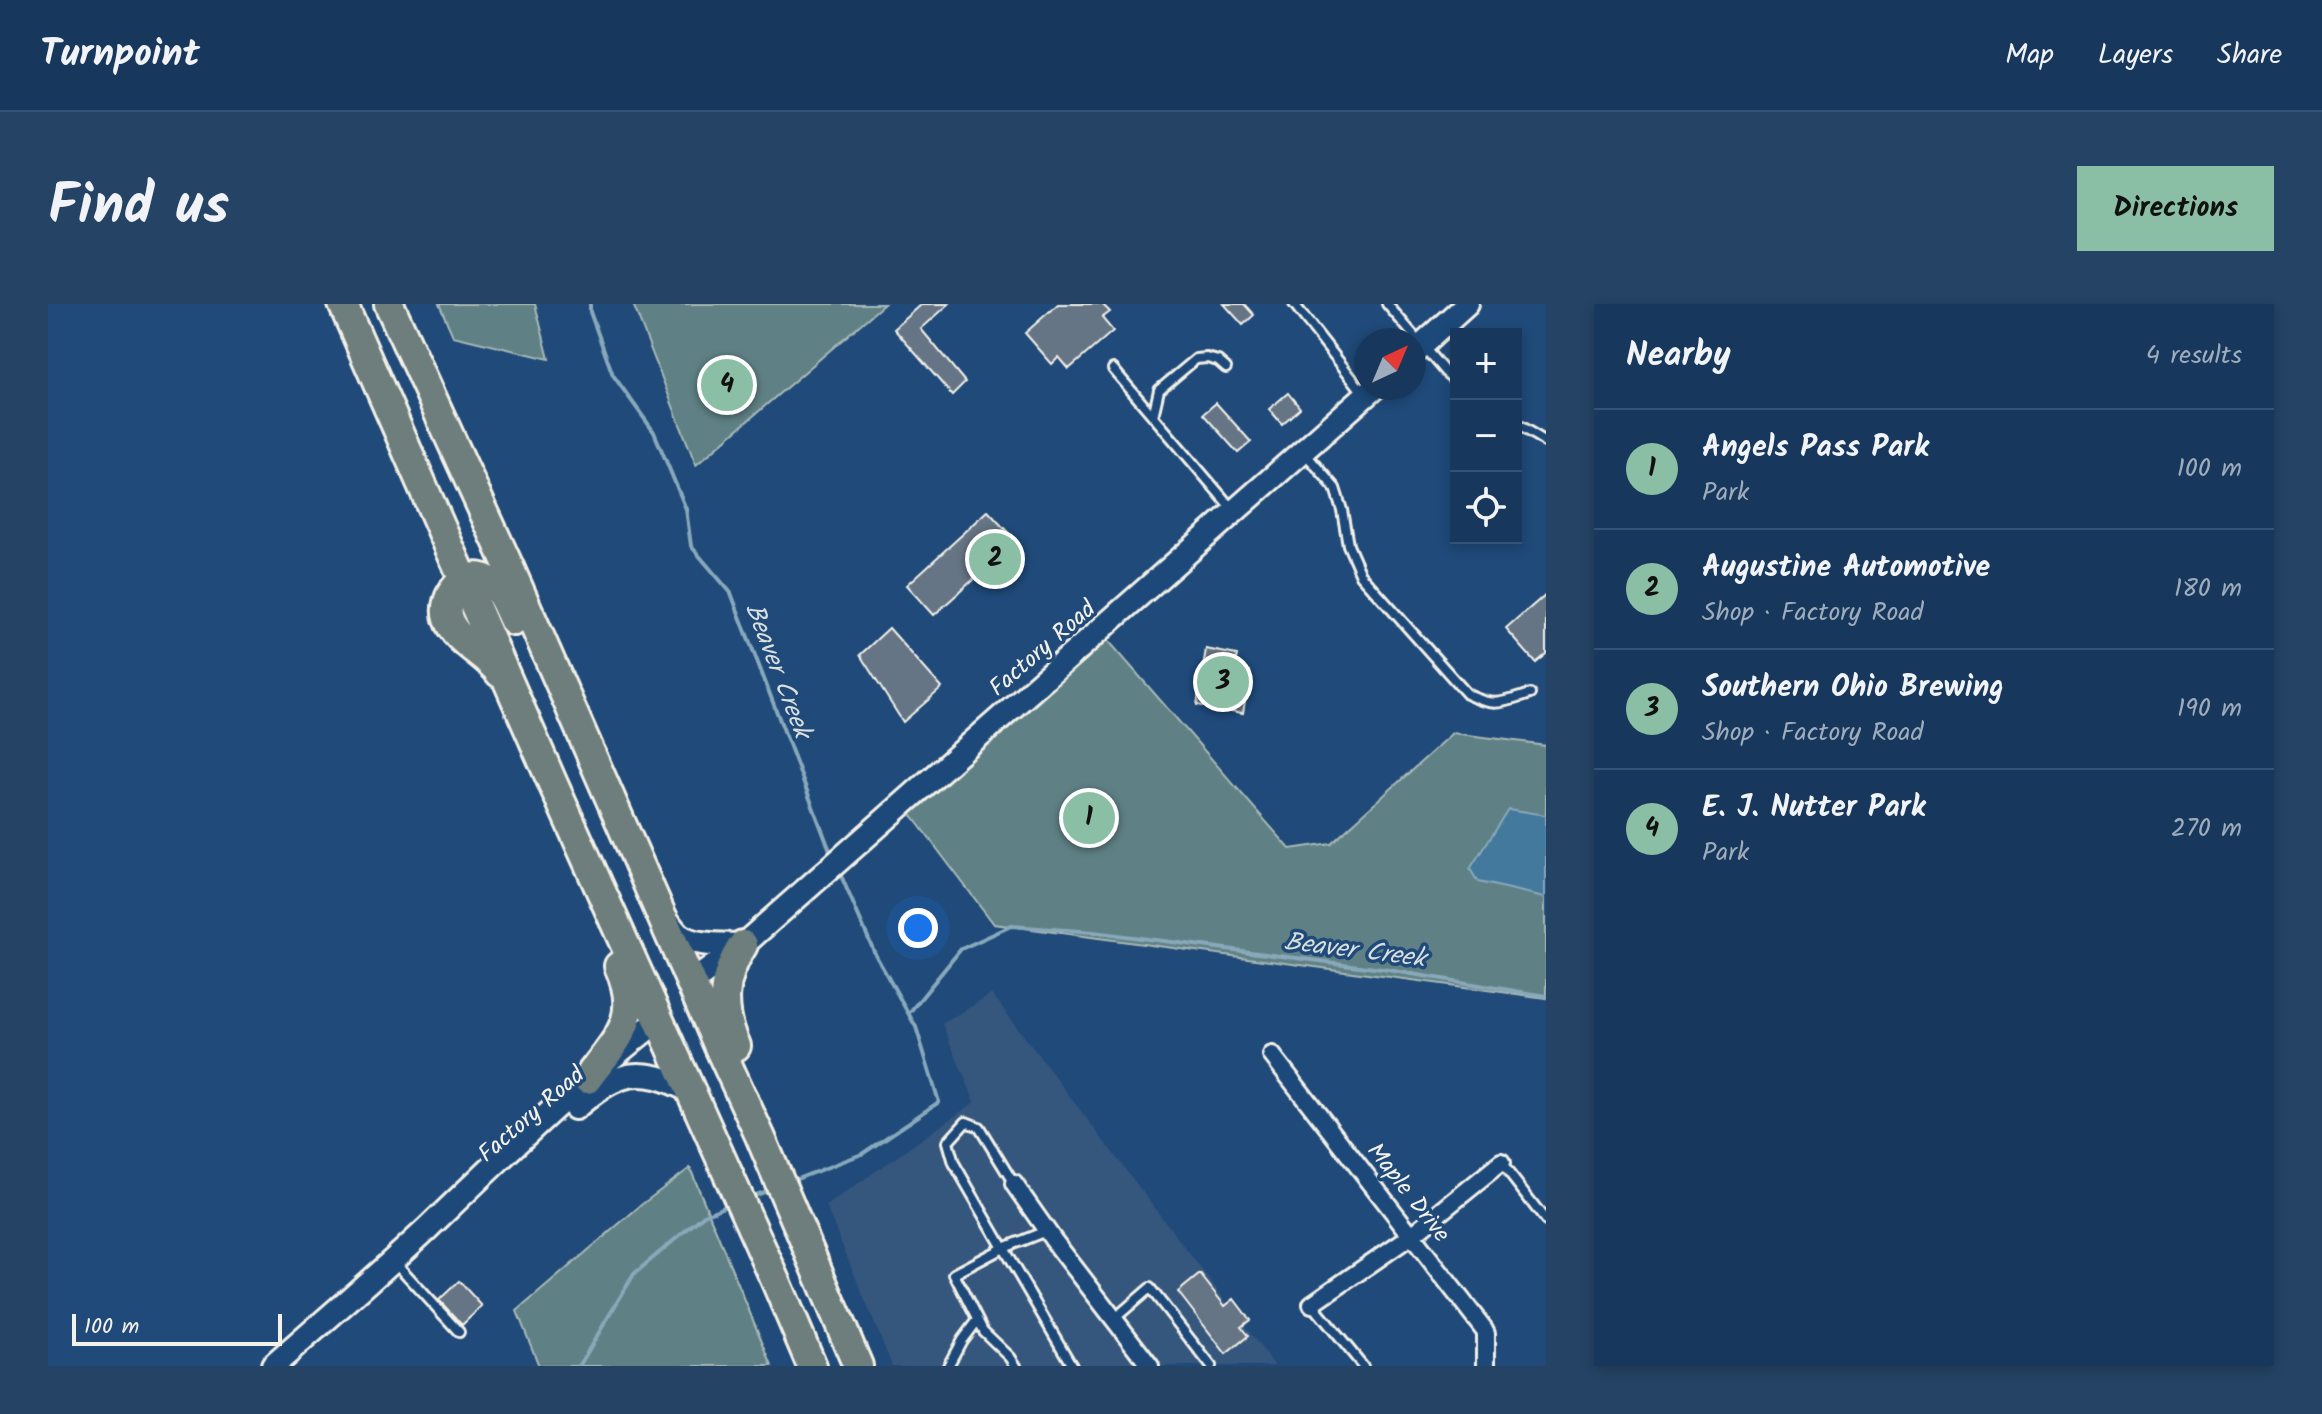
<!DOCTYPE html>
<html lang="en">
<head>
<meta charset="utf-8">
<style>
	:root { --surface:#17385c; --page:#244365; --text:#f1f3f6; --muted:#9eacbb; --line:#365272; --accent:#8abfa5 }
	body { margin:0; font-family:Kalam,sans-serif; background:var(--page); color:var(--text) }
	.controls { position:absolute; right:24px; top:24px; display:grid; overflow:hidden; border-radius:0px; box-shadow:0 4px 12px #0003 }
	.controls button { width:72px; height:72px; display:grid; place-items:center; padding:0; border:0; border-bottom:2px solid var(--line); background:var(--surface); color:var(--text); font:40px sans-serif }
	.compass { position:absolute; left:1306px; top:24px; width:72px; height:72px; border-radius:50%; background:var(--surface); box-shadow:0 4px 12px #0003; rotate:44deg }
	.scale { position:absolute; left:24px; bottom:20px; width:210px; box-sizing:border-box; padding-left:8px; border:4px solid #f4f1e8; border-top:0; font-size:22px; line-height:28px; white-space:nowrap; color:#f4f1e8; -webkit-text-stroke:6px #1f4a7a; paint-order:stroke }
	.you { position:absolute; left:870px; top:624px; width:28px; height:28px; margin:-20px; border:6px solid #fff; border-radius:50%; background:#1a73e8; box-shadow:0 0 0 12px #1a73e833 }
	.badge { display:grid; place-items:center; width:52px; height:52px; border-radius:50%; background:var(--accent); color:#111; font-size:26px; font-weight:700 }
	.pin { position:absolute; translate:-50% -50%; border:4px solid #fff; box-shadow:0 2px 8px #0006 }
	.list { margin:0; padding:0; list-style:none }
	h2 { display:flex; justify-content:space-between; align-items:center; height:104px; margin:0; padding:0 32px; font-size:34px }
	h2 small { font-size:26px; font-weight:400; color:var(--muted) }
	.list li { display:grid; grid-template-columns:52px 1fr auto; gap:24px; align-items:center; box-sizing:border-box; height:120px; padding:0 32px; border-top:2px solid var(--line) }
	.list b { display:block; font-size:30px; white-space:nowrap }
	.list p { margin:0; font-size:26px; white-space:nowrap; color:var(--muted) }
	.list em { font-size:26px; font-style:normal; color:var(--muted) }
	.icon { flex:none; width:44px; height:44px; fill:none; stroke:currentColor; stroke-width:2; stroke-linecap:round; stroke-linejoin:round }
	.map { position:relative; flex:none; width:1498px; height:1062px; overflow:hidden; border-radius:0px }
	header { display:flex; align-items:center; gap:48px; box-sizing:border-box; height:112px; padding:0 40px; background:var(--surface); border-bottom:2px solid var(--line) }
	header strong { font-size:38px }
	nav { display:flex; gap:44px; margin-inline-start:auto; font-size:28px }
	.intro { display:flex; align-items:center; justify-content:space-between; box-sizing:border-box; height:192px; padding:0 48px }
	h1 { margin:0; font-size:56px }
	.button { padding:20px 36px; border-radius:0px; background:var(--accent); color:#111; font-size:28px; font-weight:700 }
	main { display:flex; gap:48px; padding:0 48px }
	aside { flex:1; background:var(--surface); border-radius:0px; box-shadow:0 4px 12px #0003 }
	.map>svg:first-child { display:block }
</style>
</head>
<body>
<header>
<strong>Turnpoint</strong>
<nav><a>Map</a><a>Layers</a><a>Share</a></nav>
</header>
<div class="intro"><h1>Find us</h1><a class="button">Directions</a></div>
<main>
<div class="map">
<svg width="1498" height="1062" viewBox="0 0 1498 1062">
	<rect width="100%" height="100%" fill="#1f4a7a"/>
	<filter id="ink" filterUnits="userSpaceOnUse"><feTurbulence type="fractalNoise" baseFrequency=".0125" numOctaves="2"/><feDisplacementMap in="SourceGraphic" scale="16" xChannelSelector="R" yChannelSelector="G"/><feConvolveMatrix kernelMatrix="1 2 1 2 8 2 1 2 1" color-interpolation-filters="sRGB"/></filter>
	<g filter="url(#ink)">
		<!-- built -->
		<path fill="#34577d" d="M944,690L1227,1062H844L778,902L927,798L894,720Z"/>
		<!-- green -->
		<path fill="#5f8185" stroke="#aab9b6" stroke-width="2" d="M391,0H487L501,55L405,32Z
			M585,0H836L648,161Z
			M1052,327L1242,545L1283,539L1405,429L1498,441V694L946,620L855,500Z
			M642,864L724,1062H491L469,1007L593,901Z"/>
		<!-- water -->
		<path fill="#42799d" stroke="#89a9bb" stroke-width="2" d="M1460,505L1498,511V593L1430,578L1422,565Z"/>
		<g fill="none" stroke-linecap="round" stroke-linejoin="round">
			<!-- stream -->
			<path stroke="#89a9bb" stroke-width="4" d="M542,0V8L565,71L606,128L638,205L643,242L683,289L784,552
				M861,709L913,645L963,622L1045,628L1334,665L1498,692
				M741,878L814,850L891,798L868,723L828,652L791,567
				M700,894L722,886
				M531,1062L586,970L656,911L681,901"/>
		</g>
		<!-- building -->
		<path fill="#667485" stroke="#f4f1e8" stroke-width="2" d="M874,0H901L873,25L917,78L904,91L846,25Z
			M1010,0H1054L1062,8L1054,14L1065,27L1021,65L1011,53L1004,60L977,29Z
			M1176,0H1196L1206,11L1195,21Z
			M1240,89L1252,104L1234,120L1221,105Z
			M1168,99L1203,138L1190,149L1155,110Z
			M940,207L968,237L886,311L859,281Z
			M1498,290V349L1487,358L1458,325Z
			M841,324L894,384L855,418L812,351Z
			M1158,345L1189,351L1186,364L1202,367L1195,409L1149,401Z
			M1152,970L1177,1002L1186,995L1202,1016L1193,1023L1200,1032L1178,1050L1130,988Z
			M411,977L434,1002L414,1021L391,996Z"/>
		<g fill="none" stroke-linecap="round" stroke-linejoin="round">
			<!-- lane casing -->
			<g stroke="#f4f1e8" stroke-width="14">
				<path id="lane" d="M1246,0L1317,91
					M1339,0L1397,68L1408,77
					M1065,65L1186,207
					M1105,112L1111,86L1148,55L1159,54L1170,57L1178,64
					M1468,120L1498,138
					M1256,148L1287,184L1294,206L1300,241L1313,271L1419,390C1448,404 1453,399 1482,390
					M1453,859L1498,917
					M966,880L931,823L918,818L900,838L906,859L955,944L998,927
					M345,956L411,1028
					M1264,1000L1315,1062
					M1066,1015L1102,984L1163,1062
					M900,1062L914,1036L929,1016
					M968,1062L962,1053L935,1027L906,970L955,944L1024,1062"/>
			</g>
			<!-- street casing -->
			<g stroke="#f4f1e8" stroke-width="22">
				<path id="street" d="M1224,751L1436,1025L1438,1029V1062
					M966,880L1006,937L1102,1062
					M1264,1000L1364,931L1453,859"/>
			</g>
			<!-- secondary casing -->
			<g stroke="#f4f1e8" stroke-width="28">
				<path id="secondary" d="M1366,48L1419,0
					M618,614C621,619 626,626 630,630C647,643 675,640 695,641
					M643,679L695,641L1326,84
					M527,804C571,767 591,760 644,788
					M225,1062C277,1016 330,971 380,924C455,852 529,779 611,716"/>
			</g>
			<!-- highway casing -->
			<g stroke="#f4f1e8" stroke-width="34">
				<path id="highway" d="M295,0L505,480L727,975L764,1062
					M341,0L461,263L671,743L712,832L810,1062
					M452,369C438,349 408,338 400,315C393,293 417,264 439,276C454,285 459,303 466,317
					M688,742C672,706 673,674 695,641
					M539,775C569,735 595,715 571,662"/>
			</g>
			<!-- lane -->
			<use href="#lane" stroke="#1f4a7a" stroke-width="8"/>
			<!-- street -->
			<use href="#street" stroke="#1f4a7a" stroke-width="16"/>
			<!-- secondary -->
			<use href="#secondary" stroke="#1f4a7a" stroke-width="22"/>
			<!-- highway -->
			<use href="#highway" stroke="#6d7e7c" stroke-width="28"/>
		</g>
	</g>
	<g text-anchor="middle" stroke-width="7" stroke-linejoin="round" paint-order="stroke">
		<!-- street labels -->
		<g font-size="24" fill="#f4f1e8" stroke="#1f4a7a">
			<text transform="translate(994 344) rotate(-41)" y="8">Factory Road</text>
			<text transform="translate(483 810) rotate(-41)" y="8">Factory Road</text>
			<text transform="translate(1361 888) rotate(52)" y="8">Maple Drive</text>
		</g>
		<!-- water labels -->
		<g font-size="26" font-style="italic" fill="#d9dfdd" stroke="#1f4a7a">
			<text transform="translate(731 366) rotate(69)" y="9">Beaver Creek</text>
			<text transform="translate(1307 645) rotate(7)" y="9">Beaver Creek</text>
		</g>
	</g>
</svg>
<div class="controls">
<button>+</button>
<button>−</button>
<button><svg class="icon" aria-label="locate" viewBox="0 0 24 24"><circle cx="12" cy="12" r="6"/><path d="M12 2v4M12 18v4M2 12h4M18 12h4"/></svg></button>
</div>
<svg class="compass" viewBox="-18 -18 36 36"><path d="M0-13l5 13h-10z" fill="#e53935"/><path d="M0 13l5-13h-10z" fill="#9eacbb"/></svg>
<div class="scale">100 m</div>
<div class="you"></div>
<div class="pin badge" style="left:1041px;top:514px">1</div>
<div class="pin badge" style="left:947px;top:255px">2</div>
<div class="pin badge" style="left:1175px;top:378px">3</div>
<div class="pin badge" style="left:679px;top:81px">4</div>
</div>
<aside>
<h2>Nearby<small>4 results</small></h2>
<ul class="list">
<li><span class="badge">1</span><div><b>Angels Pass Park</b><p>Park</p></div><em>100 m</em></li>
<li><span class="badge">2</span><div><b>Augustine Automotive</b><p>Shop · Factory Road</p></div><em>180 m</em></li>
<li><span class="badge">3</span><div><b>Southern Ohio Brewing</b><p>Shop · Factory Road</p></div><em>190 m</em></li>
<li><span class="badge">4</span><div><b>E. J. Nutter Park</b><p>Park</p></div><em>270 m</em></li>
</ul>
</aside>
</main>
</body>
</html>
